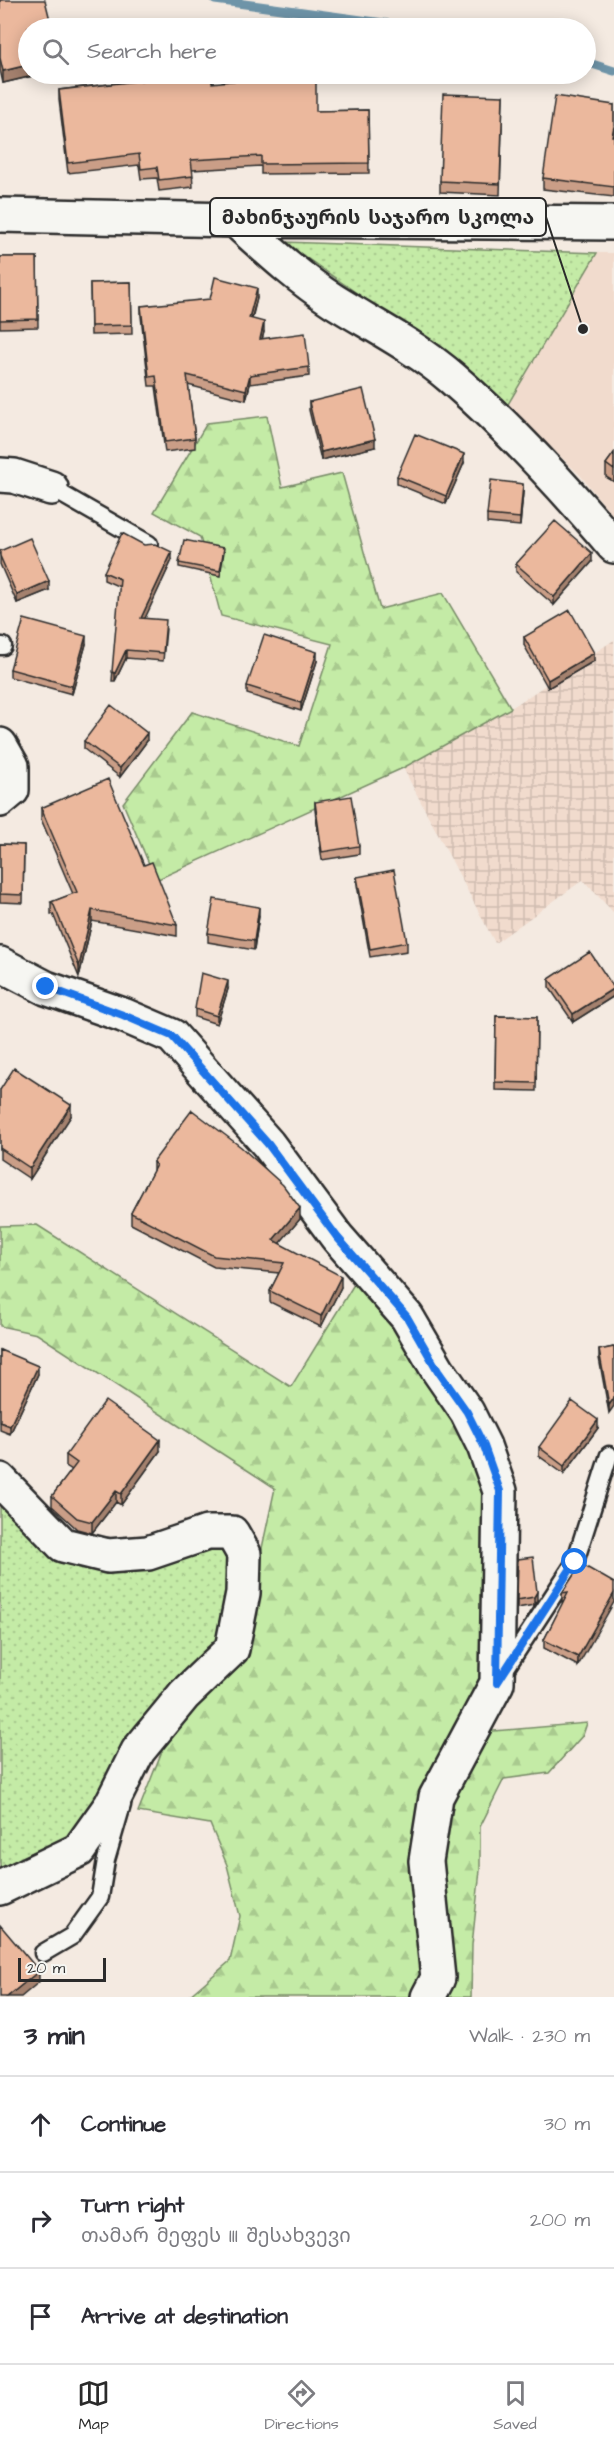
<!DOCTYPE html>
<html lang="en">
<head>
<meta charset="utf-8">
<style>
	:root { --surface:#fff; --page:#f7f7f7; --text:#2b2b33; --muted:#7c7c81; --line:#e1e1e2; --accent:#2b2b2b }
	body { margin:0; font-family:"Architects Daughter","Noto Sans Georgian",sans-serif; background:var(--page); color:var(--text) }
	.scale { position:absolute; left:18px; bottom:15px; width:88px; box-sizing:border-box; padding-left:6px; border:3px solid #2b2b2b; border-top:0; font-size:16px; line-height:21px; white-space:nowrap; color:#2b2b2b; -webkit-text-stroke:4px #f6f6f2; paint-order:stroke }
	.stop { position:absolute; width:18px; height:18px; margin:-14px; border:4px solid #1a73e8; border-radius:50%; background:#fff }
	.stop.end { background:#1a73e8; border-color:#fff; box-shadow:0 2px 6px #0008 }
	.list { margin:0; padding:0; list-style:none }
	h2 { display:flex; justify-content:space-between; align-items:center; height:78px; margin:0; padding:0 24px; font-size:26px }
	h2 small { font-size:20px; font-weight:400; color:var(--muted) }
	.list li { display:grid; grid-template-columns:39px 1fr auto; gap:18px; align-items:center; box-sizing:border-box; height:96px; padding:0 24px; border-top:2px solid var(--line) }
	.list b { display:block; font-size:22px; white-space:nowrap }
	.list p { margin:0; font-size:20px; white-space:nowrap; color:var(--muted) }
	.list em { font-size:20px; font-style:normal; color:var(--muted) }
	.icon { flex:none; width:33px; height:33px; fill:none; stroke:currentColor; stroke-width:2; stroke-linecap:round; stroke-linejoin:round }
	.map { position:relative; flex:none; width:614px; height:1997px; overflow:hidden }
	.search { position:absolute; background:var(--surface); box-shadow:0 3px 15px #0003; left:18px; right:18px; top:18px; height:66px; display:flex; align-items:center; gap:15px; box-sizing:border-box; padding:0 21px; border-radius:33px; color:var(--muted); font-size:22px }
	.sheet { height:366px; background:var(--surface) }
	nav { display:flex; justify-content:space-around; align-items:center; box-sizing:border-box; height:84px; border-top:2px solid var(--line); background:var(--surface); font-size:16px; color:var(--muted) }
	nav a { display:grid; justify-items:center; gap:3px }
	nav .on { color:var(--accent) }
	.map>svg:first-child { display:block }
</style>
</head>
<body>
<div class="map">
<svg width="614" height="1997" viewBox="0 0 614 1997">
	<defs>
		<pattern id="industrial-grid" width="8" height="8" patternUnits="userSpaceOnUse" patternTransform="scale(1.5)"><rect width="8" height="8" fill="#f1dbcd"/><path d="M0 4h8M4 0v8" fill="none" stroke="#cfbcb0"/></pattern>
		<pattern id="grass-dots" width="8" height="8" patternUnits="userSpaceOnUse" patternTransform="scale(1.5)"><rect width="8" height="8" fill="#c4eba6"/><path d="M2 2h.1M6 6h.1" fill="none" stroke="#a9ca8f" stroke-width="1.8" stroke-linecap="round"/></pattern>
		<pattern id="forest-firs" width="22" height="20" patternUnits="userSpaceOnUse" patternTransform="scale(1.5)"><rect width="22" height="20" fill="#c4eba6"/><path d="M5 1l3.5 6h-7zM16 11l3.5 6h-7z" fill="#a9ca8f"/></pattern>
	</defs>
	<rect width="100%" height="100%" fill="#f4eae1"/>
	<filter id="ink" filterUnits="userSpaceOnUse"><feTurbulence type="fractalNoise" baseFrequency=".0167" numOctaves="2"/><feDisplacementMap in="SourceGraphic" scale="12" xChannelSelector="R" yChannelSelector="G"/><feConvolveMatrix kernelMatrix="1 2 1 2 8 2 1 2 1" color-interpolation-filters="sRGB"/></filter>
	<g filter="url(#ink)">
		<!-- built -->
		<path fill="#f1dbcd" d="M597,253H614V517L580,475L507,406Z"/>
		<!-- industrial -->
		<path fill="url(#industrial-grid)" d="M614,640V913L583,880L495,943L403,768L511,708Z"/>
		<!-- grass -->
		<path fill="url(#grass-dots)" stroke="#788b68" stroke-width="1.5" d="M284,242L597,253L507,406L395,320Z
			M0,1480L63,1545L232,1533V1649L111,1805L0,1888Z"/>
		<!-- forest -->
		<path fill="url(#forest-firs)" stroke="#788b68" stroke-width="1.5" d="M267,416L282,487L342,473L380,609L443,593L511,708L403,768L156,880L123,803L192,712L299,746L332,644L221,616L200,537L154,512L207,423Z
			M37,1225L291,1387L364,1268L484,1446L497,1683L471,1733L587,1723L583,1735L549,1773L504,1779L480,1827V1870L472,1945L471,1997H188L230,1961L240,1916L227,1865L210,1824L138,1812L184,1695L232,1649L259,1562L275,1488L37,1334L0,1326V1226Z"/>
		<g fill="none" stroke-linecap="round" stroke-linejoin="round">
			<!-- stream -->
			<path stroke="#6e94a8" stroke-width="9" d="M215,0L420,28
				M586,62L614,71"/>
			<!-- lane casing -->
			<g stroke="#2b2b2b" stroke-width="21">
				<path id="lane" d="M51,488L149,544
					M0,646H3
					M502,1674L575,1562L609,1455
					M43,1953L72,1936L100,1897L106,1860L122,1805"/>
			</g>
			<!-- street casing -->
			<g stroke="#2b2b2b" stroke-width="38">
				<path id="street" d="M0,475L14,476L51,488
					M0,745L12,766V790L0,800
					M0,964L46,988L123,1015L172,1036L268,1144L337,1237L407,1317L438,1370L467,1412L484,1446L500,1491L497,1683L436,1797L426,1861L438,1978L428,1997
					M0,1480L63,1545L108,1556L148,1553L207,1533H232L244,1554L243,1593L232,1649L184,1695L138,1751L111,1805L79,1850L0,1888"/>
			</g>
			<!-- secondary casing -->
			<g stroke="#2b2b2b" stroke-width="38">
				<path id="secondary" d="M0,215L235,220L614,223
					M235,220C267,249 298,278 334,301C374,326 416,347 452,378C511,429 564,487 614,546"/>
			</g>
			<!-- lane -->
			<use href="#lane" stroke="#f6f6f2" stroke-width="16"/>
			<!-- street -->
			<use href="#street" stroke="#f6f6f2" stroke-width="33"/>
			<!-- secondary -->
			<use href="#secondary" stroke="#f6f6f2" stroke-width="33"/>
		</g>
		<!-- wall -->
		<path fill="#ca9e87" stroke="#2b2b2b" stroke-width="1.5" d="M0,0L28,74H41L3,83L0,70Z
			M170,74H211L212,83L316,111L368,110L369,173L261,174V166L192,170L193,187L159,191L157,178L141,179L139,165L68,173L59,100V90L170,77Z
			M503,96L500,195L440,192V181Z
			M614,105V197L543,189V178Z
			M0,257H37L38,327L0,328Z
			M131,282L132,334L91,335L90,283Z
			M257,298L252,319L264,332L262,338L309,367V376L250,384L246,400L188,385L195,438V448L165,452L156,386H149L141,316V306Z
			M309,402L375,447L321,460L309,410Z
			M614,453V482L606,477V464Z
			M464,463L446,504L397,484V476Z
			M523,492L520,526L487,523V515Z
			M0,551L49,590L17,603L0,564Z
			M224,552L220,576L179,567V563Z
			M172,560L144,619L166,629L163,661L126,658L115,681H112L120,587L104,580V572Z
			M592,562L554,605L516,572V564Z
			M524,637L594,661L548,688L524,645Z
			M86,644L72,694L10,677V669Z
			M317,661L301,711L247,694V686Z
			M84,741H147L120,777L84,749Z
			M315,802L359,846V854L322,860L315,810Z
			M41,808L144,865L177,925V936L92,921L79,977L53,914H51V902L73,894L41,819Z
			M0,844L24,845L23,903L0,902Z
			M357,877L407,942V951L370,957L357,885Z
			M259,916L254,950L208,942V933Z
			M549,979L614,996L573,1022L549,987Z
			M228,989L217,1024L195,1017V1009Z
			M496,1016L537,1017L536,1091L495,1090Z
			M0,1090L71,1116L30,1179L0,1159Z
			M153,1162L300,1219L279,1243L341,1287L321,1327L270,1302V1291L279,1273L214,1267L131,1224V1213L153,1171Z
			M614,1347L609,1413L599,1358V1350Z
			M0,1350L38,1374L10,1434L0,1430Z
			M598,1428L564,1474L539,1456V1447Z
			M160,1451L121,1505L116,1502L92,1533L77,1529L52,1506V1496L72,1470L66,1466V1455Z
			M518,1559L537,1600L534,1605L517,1608Z
			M581,1564L578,1666L544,1648V1640L564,1601L562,1602V1593Z"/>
		<!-- shaded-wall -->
		<path fill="#a4816e" stroke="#2b2b2b" stroke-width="1.5" d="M28,65V74H41L3,83V71Z
			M257,288V298L249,328V318Z
			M264,322V332L260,348V339Z
			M250,375V384L246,400V390Z
			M375,439V447L321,460V452Z
			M464,454V463L446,504V496Z
			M523,484V492L520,526V518Z
			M172,552V560L141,627V618Z
			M592,553V562L554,605V597Z
			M49,581V590L17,603V595Z
			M86,636V644L72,694V686Z
			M126,650V658L115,681V673Z
			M317,652V661L301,711V703Z
			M594,653V661L548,688V680Z
			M147,733V741L120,777V768Z
			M259,907V916L254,950V941Z
			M92,910V921L79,977V966Z
			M228,981V989L217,1024V1016Z
			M614,988V996L573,1022V1014Z
			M71,1105V1116L30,1179V1168Z
			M300,1208V1219L273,1251V1240Z
			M341,1276V1287L321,1327V1316Z
			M38,1366V1374L10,1434V1426Z
			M614,1398V1406L609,1413V1405Z
			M598,1420V1428L564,1474V1466Z
			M160,1440V1451L121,1505V1494Z
			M116,1491V1502L92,1533V1522Z
			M537,1592V1600L534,1605V1597Z
			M614,1593V1602L578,1666V1657Z
			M39,1971V1982L21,1997H7Z"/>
		<!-- building -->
		<path fill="#ebb89d" stroke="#2b2b2b" stroke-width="1.5" d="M0,0H45L52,28H28V65L3,71L0,58Z
			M171,74H211L212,83L261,78L316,77V111L368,110L369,163L261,164V156L191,160L193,176L159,180L157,167L141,169L139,154L68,163L59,90L171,77Z
			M443,94L503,96L500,184L440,181Z
			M555,96L614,105V126L612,136H614V187L543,178Z
			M0,257H37L38,319L0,320Z
			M215,277L257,288L249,318L264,322L260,339L305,333L309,367L250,375L246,390L187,375L195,438L165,442L156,376L149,377L141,306L210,299Z
			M131,282L132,325L91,326L90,283Z
			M363,389L375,439L321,452L309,402Z
			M415,434L464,454L446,496L397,476Z
			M614,453V470L606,464Z
			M491,480L523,484L520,518L487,515Z
			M555,521L592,553L554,597L516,564Z
			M122,533L144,545L155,544L172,552L141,618L166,620L163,653L126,650L115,673L112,672L120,579L104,572Z
			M30,538L49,581L17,595L0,556V551Z
			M184,540L224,548L220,571L179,563Z
			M570,610L594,653L548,680L524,637Z
			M24,619L86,636L72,686L10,669Z
			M264,635L317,652L301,703L247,686Z
			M111,705L147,733L120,768L84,741Z
			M108,779L144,865L152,862L177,925L92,910L79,966L53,903L51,902L77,892L41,808Z
			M351,796L359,846L322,852L315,802Z
			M0,844L24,845L23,895L0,894Z
			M394,870L407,942L370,949L357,877Z
			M214,899L259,907L254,941L208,933Z
			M590,952L614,988L573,1014L549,979Z
			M201,973L228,981L217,1016L195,1009Z
			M496,1016L537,1017L536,1083L495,1082Z
			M14,1068L71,1105L30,1168L0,1148V1090Z
			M192,1110L241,1147L283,1185L300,1208L273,1240L341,1276L321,1316L270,1291L284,1263L214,1256L131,1213L156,1165L153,1162Z
			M614,1347V1398L609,1405L599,1350Z
			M0,1350L38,1366L10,1426L0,1422Z
			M105,1401L160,1440L121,1494L116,1491L92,1522L77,1518L52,1496L77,1463L66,1455Z
			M572,1401L598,1420L564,1466L539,1447Z
			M533,1557L537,1592L534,1597L517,1600L518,1559Z
			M581,1564L614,1583V1593L578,1657L544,1640L568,1592L562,1593Z
			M0,1925L39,1971L7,1997H0Z"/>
	</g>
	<g fill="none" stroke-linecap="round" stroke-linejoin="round" filter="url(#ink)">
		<!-- route -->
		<path stroke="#1a73e8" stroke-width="8" d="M46,987L123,1015L172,1036L268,1144L337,1237L407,1317L438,1371L467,1412L484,1446L500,1491L497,1683L575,1562"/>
	</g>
	<!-- callouts -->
	<path fill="none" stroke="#2b2b2b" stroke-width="2" d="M583 329L546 217"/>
	<circle fill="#2b2b2b" stroke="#f6f6f2" stroke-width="2" cx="583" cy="329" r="6"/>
	<rect fill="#f6f6f2" stroke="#2b2b2b" stroke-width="2" x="210" y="198" width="336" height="38" rx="6"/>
	<g font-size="20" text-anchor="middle" font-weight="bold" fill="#2b2b2b">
		<text x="378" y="224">მახინჯაურის საჯარო სკოლა</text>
	</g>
</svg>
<div class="scale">20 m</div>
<div class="stop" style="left:575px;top:1562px"></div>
<div class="stop end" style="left:46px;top:987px"></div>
<div class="search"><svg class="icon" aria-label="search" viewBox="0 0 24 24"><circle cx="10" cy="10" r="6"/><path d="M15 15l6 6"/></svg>Search here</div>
</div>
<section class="sheet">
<h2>3 min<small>Walk · 230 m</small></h2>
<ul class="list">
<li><svg class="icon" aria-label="ahead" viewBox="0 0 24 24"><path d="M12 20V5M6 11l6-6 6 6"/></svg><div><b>Continue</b></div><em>30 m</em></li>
<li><svg class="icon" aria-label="right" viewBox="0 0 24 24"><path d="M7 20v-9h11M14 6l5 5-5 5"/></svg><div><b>Turn right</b><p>თამარ მეფეს III შესახვევი</p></div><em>200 m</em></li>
<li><svg class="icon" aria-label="arrive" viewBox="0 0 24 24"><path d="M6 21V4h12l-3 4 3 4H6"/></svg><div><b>Arrive at destination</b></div></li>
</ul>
</section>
<nav>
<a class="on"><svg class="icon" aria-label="map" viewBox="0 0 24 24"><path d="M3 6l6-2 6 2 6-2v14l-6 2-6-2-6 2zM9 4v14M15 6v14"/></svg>Map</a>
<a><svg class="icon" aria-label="directions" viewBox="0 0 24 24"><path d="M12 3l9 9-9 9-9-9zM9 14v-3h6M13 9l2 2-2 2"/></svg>Directions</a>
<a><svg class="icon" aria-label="saved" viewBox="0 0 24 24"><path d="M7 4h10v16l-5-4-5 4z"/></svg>Saved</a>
</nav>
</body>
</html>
